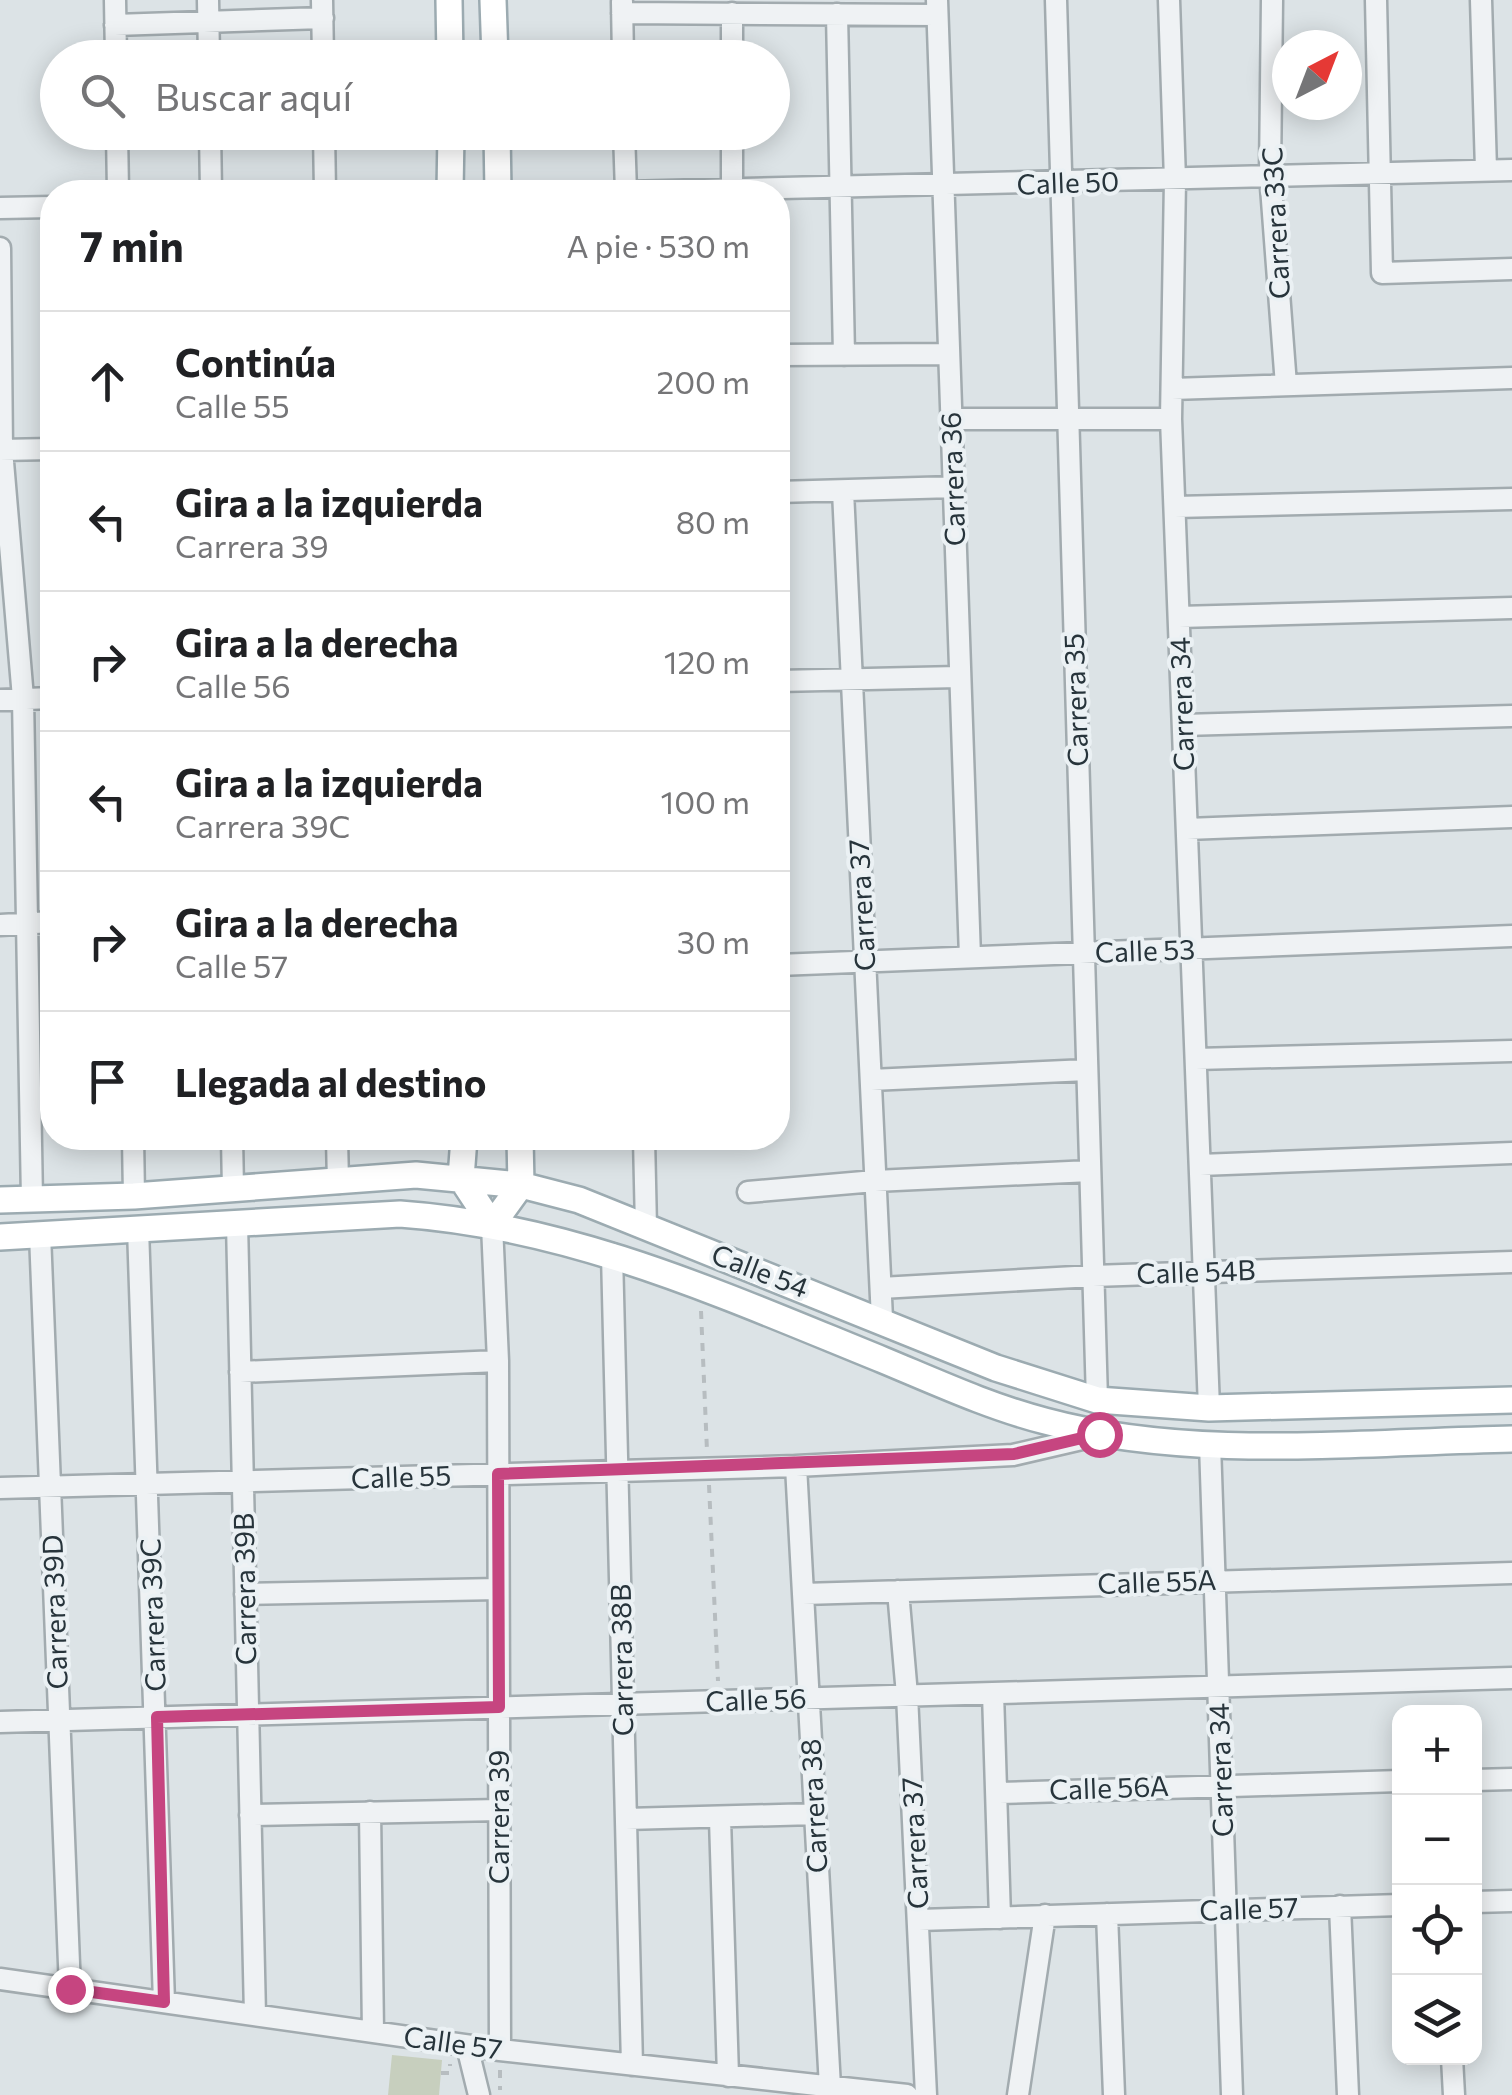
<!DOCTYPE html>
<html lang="es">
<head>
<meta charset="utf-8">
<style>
	:root { --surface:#fff; --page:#f6f6f6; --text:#202124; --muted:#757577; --line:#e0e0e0 }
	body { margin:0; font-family:Commissioner,sans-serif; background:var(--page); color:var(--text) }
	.controls { position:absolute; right:30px; bottom:30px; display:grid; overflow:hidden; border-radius:20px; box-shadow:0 5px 25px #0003 }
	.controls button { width:90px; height:90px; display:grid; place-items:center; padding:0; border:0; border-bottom:2px solid var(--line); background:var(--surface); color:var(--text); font:50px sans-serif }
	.compass { position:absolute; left:1272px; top:30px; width:90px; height:90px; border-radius:50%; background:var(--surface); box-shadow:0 5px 25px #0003; rotate:42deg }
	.stop { position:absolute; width:30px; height:30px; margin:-22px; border:8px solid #c64580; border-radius:50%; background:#fff }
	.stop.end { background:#c64580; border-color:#fff; box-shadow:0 2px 10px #0008 }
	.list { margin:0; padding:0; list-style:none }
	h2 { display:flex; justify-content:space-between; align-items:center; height:130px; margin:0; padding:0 40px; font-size:42px }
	h2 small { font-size:32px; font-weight:400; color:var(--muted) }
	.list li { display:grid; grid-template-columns:65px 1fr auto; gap:30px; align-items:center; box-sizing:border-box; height:140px; padding:0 40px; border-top:2px solid var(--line) }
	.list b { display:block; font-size:38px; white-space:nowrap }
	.list p { margin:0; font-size:32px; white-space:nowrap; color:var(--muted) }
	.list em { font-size:32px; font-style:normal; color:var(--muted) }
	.icon { flex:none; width:55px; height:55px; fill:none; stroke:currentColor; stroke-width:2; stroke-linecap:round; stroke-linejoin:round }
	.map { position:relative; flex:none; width:1512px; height:2095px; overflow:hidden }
	.search { position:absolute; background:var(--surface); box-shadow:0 5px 25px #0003; left:40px; top:40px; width:750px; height:110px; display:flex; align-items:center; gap:25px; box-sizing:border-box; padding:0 35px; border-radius:55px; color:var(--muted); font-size:38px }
	.panel { position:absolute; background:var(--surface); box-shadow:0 5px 25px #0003; left:40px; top:180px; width:750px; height:970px; border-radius:40px }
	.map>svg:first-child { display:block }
</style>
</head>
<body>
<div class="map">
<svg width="1512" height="2095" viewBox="0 0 1512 2095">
	<rect width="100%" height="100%" fill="#dce3e6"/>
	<!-- green -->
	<path fill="#c7cfbe" d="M392,2055L442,2060L439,2095H388Z"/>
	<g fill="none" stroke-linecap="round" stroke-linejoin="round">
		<!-- minor casing -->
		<g stroke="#a2abaf" stroke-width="25">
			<path id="minor" d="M115,0L116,58
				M208,0L209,58
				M322,0L323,58
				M937,0L970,957
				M1056,0L1097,1400
				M1169,0L1175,180L1171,419L1209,1408
				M1272,0L1270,174L1286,385
				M1376,0L1382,273L1512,269
				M1481,0L1486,170
				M622,2L623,58
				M622,13L937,15
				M732,13V58
				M837,14L844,355
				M115,25L323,18
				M117,132L118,192
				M210,132L211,192
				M324,132L325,192
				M624,132L626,192
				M732,132V192
				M625,192L1512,170
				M0,208L52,207
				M0,248L2,450L23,698L32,1200
				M778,355L949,354
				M1172,389L1512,378
				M952,419H1171
				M0,450L52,449
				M843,491L882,1319
				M778,492L954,487
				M1175,507L1512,499
				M1179,617L1512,608
				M778,681L958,677
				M0,700L52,698
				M1183,725L1512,716
				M1187,829L1512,817
				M0,925L52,922
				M778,965L1512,936
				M1196,1059L1512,1051
				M871,1080L1087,1070
				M133,1138L134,1196
				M232,1138L233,1189
				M337,1138L338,1183
				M644,1138L646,1228
				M1200,1165L1512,1153
				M748,1192L875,1181L1090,1171
				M237,1223L255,2015
				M492,1225L498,1361L500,2050
				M138,1228L164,2002
				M40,1234L70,1989
				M612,1254L632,2065
				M881,1288L1093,1276L1512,1262
				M240,1372L498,1361
				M1210,1444L1232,2095
				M796,1466L830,2087
				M0,1488L796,1466L1013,1455L1099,1435
				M898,1591L907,1695L926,2095
				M245,1594L498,1589
				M803,1594L1512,1573
				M993,1693L1000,1918
				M0,1722L1512,1678
				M1474,1780L1512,1779
				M999,1793L1400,1781
				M370,1812L373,2032
				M250,1815L499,1810
				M626,1819L815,1814
				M720,1819L728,2076
				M1474,1902L1512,1901
				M1340,1906L1348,2095
				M1107,1914L1114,2095
				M919,1920L1400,1905
				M0,1979L500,2050L907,2095
				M467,2046L479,2095
				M1452,2058L1454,2095
				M1018,2095L1045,1915"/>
		</g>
		<!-- major casing -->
		<g stroke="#9cabb1" stroke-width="30">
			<path id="major" d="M449,0L450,58
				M493,0L495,58
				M497,132L498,192
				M450,192L451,132
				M464,1138L461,1178L492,1225
				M0,1200L134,1196L416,1175L521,1185L579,1200L996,1368L1097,1400L1209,1408L1512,1400
				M492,1225L521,1185L520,1138
				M0,1237L400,1214C572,1226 725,1296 883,1360C936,1382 990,1407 1045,1421C1193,1461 1360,1442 1512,1439"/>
		</g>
		<!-- path -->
		<path stroke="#b7bdc0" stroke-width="4" stroke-dasharray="8 8" stroke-linecap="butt" d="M701,1311L707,1451
			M709,1485L718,1681
			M500,2070V2090
			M441,2073H450V2064"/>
		<!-- minor -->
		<use href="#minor" stroke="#eff2f4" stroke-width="20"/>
		<!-- major -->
		<use href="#major" stroke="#fff" stroke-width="25"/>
	</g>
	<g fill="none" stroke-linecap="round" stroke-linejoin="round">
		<!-- route -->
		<path stroke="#c64580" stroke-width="12" d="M70,1989L164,2002L157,1717L499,1707L498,1474L1014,1454L1099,1434"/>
	</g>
	<g text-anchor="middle" stroke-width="8" stroke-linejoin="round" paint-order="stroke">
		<!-- street labels -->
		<g font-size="28" fill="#27343b" stroke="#ebf1f4">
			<text transform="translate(1068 183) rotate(-2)" y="10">Calle 50</text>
			<text transform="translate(1276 223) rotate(-93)" y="10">Carrera 33C</text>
			<text transform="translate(953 479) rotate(-92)" y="10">Carrera 36</text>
			<text transform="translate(1076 700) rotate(-92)" y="10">Carrera 35</text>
			<text transform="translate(1182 704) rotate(-92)" y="10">Carrera 34</text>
			<text transform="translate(862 905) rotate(-93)" y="10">Carrera 37</text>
			<text transform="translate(1145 951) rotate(-2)" y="10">Calle 53</text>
			<text transform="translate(760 1271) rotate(21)" y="10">Calle 54</text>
			<text transform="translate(1196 1272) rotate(-2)" y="10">Calle 54B</text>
			<text transform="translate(401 1477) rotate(-2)" y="10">Calle 55</text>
			<text transform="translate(1157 1582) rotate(-2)" y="10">Calle 55A</text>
			<text transform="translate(245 1589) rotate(-91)" y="10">Carrera 39B</text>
			<text transform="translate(55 1612) rotate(-92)" y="10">Carrera 39D</text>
			<text transform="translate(153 1615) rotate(-92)" y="10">Carrera 39C</text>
			<text transform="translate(622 1660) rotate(-91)" y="10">Carrera 38B</text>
			<text transform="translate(756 1700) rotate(-2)" y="10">Calle 56</text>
			<text transform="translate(1221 1770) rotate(-92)" y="10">Carrera 34</text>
			<text transform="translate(1109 1788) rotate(-2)" y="10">Calle 56A</text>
			<text transform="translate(814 1806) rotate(-93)" y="10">Carrera 38</text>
			<text transform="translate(499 1817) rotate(-90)" y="10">Carrera 39</text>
			<text transform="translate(915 1843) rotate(-93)" y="10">Carrera 37</text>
			<text transform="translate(1249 1909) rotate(-2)" y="10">Calle 57</text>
			<text transform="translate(453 2043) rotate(8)" y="10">Calle 57</text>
		</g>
	</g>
</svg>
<div class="controls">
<button>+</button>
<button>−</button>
<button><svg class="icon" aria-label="locate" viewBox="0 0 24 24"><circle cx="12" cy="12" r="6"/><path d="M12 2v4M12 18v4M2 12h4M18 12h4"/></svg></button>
<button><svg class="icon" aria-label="layers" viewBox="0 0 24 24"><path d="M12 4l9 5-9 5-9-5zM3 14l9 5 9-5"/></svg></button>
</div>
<svg class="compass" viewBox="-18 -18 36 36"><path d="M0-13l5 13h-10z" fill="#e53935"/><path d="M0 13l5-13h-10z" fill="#757577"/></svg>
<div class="stop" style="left:1099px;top:1434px"></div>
<div class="stop end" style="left:70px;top:1989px"></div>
<div class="search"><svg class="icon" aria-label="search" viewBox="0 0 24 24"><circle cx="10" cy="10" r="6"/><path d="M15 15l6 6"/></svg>Buscar aquí</div>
<section class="panel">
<h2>7 min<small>A pie · 530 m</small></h2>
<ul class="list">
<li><svg class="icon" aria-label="ahead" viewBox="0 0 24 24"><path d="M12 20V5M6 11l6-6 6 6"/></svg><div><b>Continúa</b><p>Calle 55</p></div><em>200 m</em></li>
<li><svg class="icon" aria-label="left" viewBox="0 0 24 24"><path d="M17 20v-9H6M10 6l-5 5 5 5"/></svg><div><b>Gira a la izquierda</b><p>Carrera 39</p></div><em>80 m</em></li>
<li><svg class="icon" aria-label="right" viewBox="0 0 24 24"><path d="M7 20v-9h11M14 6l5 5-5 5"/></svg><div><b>Gira a la derecha</b><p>Calle 56</p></div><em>120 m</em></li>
<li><svg class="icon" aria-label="left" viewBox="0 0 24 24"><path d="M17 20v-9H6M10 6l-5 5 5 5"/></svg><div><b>Gira a la izquierda</b><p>Carrera 39C</p></div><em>100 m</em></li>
<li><svg class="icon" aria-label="right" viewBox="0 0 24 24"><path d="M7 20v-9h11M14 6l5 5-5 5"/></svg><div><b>Gira a la derecha</b><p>Calle 57</p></div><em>30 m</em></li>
<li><svg class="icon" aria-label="arrive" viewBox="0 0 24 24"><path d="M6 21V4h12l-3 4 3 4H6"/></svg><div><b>Llegada al destino</b></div></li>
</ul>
</section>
</div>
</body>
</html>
